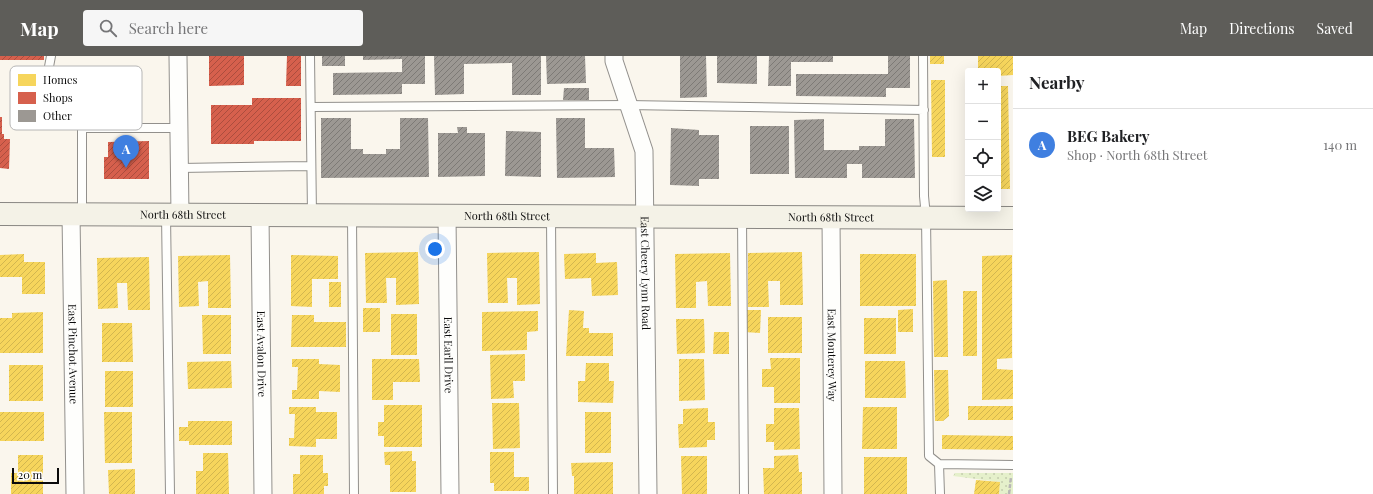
<!DOCTYPE html>
<html lang="en">
<head>
<meta charset="utf-8">
<style>
	:root { --surface:#fff; --page:#f6f6f6; --text:#202124; --muted:#757577; --line:#e0e0e0; --accent:#5e5d59 }
	body { margin:0; font-family:"Playfair Display",serif; background:var(--page); color:var(--text) }
	.controls { position:absolute; right:12px; top:12px; display:grid; overflow:hidden; border-radius:4px; box-shadow:0 4px 16px #0002 }
	.controls button { width:36px; height:36px; display:grid; place-items:center; padding:0; border:0; border-bottom:1px solid var(--line); background:var(--surface); color:var(--text); font:20px sans-serif }
	.scale { position:absolute; left:12px; bottom:10px; width:47px; box-sizing:border-box; padding-left:4px; border:2px solid #0a0a0a; border-top:0; font-size:11px; line-height:14px; white-space:nowrap; color:#0a0a0a; -webkit-text-stroke:3px #fff; paint-order:stroke }
	.you { position:absolute; left:435px; top:193px; width:14px; height:14px; margin:-10px; border:3px solid #fff; border-radius:50%; background:#1a73e8; box-shadow:0 0 0 6px #1a73e833 }
	.badge { display:grid; place-items:center; width:26px; height:26px; border-radius:50%; background:var(--accent); color:#fff; font-size:13px; font-weight:700 }
	.pin { position:absolute; translate:-50% -33px; filter:drop-shadow(0 1px 2px #0008) }
	.pin::after { content:''; position:absolute; top:21px; width:14px; height:12px; background:inherit; clip-path:polygon(0 0,100% 0,50% 100%) }
	.list { margin:0; padding:0; list-style:none }
	h2 { display:flex; justify-content:space-between; align-items:center; height:52px; margin:0; padding:0 16px; font-size:17px }
	h2 small { font-size:13px; font-weight:400; color:var(--muted) }
	.list li { display:grid; grid-template-columns:26px 1fr auto; gap:12px; align-items:center; box-sizing:border-box; height:72px; padding:0 16px; border-top:1px solid var(--line) }
	.list b { display:block; font-size:15px; white-space:nowrap }
	.list p { margin:0; font-size:13px; white-space:nowrap; color:var(--muted) }
	.list em { font-size:13px; font-style:normal; color:var(--muted) }
	.icon { flex:none; width:22px; height:22px; fill:none; stroke:currentColor; stroke-width:2; stroke-linecap:round; stroke-linejoin:round }
	.map { position:relative; flex:none; width:1013px; height:438px; overflow:hidden }
	header { display:flex; align-items:center; gap:24px; box-sizing:border-box; height:56px; padding:0 20px; background:var(--accent); color:#fff }
	header strong { font-size:19px }
	nav { display:flex; gap:22px; margin-inline-start:auto; font-size:14px }
	.search { width:280px; height:36px; background:var(--page); display:flex; align-items:center; gap:10px; box-sizing:border-box; padding:0 14px; border-radius:4px; color:var(--muted); font-size:15px }
	main { display:flex }
	aside { flex:1; background:var(--surface) }
	.map>svg:first-child { display:block }
</style>
</head>
<body>
<header>
<strong>Map</strong>
<div class="search"><svg class="icon" aria-label="search" viewBox="0 0 24 24"><circle cx="10" cy="10" r="6"/><path d="M15 15l6 6"/></svg>Search here</div>
<nav><a>Map</a><a>Directions</a><a>Saved</a></nav>
</header>
<main>
<div class="map">
<svg width="1013" height="438" viewBox="0 0 1013 438">
	<defs>
		<pattern id="grass-dots" width="8" height="8" patternUnits="userSpaceOnUse"><rect width="8" height="8" fill="#e5f0cb"/><path d="M2 2h.1M6 6h.1" fill="none" stroke="#c3ccad" stroke-width="1.8" stroke-linecap="round"/></pattern>
		<pattern id="homes-hatch" width="6" height="6" patternUnits="userSpaceOnUse"><rect width="6" height="6" fill="#f6d55c"/><path d="M-1 1l2-2M0 6l6-6M5 7l2-2" fill="none" stroke="#d2b64f"/></pattern>
		<pattern id="shops-hatch" width="6" height="6" patternUnits="userSpaceOnUse"><rect width="6" height="6" fill="#d6604d"/><path d="M-1 1l2-2M0 6l6-6M5 7l2-2" fill="none" stroke="#ac4d3e"/></pattern>
		<pattern id="building-hatch" width="6" height="6" patternUnits="userSpaceOnUse"><rect width="6" height="6" fill="#9c9893"/><path d="M-1 1l2-2M0 6l6-6M5 7l2-2" fill="none" stroke="#7d7a76"/></pattern>
	</defs>
	<rect width="100%" height="100%" fill="#faf6ed"/>
	<!-- grass -->
	<path fill="url(#grass-dots)" d="M955,417H1013V438H999L1000,426L953,420Z"/>
	<!-- homes -->
	<path fill="url(#homes-hatch)" d="M930,0H944V8H930Z
		M978,0H1013V19L998,20V15H978Z
		M931,24H945V101H932Z
		M998,30H1008L1010,133H998Z
		M418,196L419,248L396,249V222H386L387,247H366L365,197Z
		M539,196L540,248L517,249V222H507L508,247H488L487,197Z
		M802,196L803,249H780V225H768L769,251H748V197Z
		M596,197V207L617,206L618,239L592,240L591,222L565,223L564,198Z
		M730,197L731,250H708L707,225L696,226V252H676L675,198Z
		M24,198V206H45V238H22V221H0V199Z
		M860,198H916V250H860Z
		M230,199L231,252H208V225L198,226L199,250L179,251L178,200Z
		M291,199L338,200V223H312V251L291,250Z
		M1012,199V302L997,303V313L1013,314V343L982,344V200Z
		M149,201L150,254H128L127,227H117L118,252L98,253L97,202Z
		M947,224L948,301H934L933,225Z
		M329,226H341V251H329Z
		M963,235H977V300H963Z
		M363,252H380V276H363Z
		M913,253V276H898V254Z
		M569,254L584,255L583,272H589V277H613V300H566Z
		M745,254H761L760,277L744,276Z
		M538,255V275L527,276V294L482,295V256Z
		M43,256V297H0V262H12V257Z
		M391,258H417V299H391Z
		M202,259H231V298H203Z
		M292,259H314V266H346V291H291Z
		M768,261H802V297H768Z
		M864,262H896V298H864Z
		M676,263H704L705,297L677,298Z
		M102,267H132L133,306H102Z
		M714,276H729V298H713Z
		M525,298V325H513L514,342L491,343L490,299Z
		M770,302H800V347H774V331H762V313H771Z
		M292,303H319V308L340,309V336L319,335V343H292V334H297L298,311H292Z
		M372,303H419L420,326H393V344H372Z
		M679,303H704L705,344L679,345Z
		M231,305L232,332L188,333L187,306Z
		M865,305H905L906,342H865Z
		M586,307H609V325H614L613,347L578,346V325H585Z
		M9,309H43V345H9Z
		M934,314H948L949,360L943,365H935Z
		M105,315H133V351H105Z
		M492,347H519L520,392L493,393Z
		M384,349H422V391H384V380H378V366H384Z
		M968,350H1013V364H968Z
		M289,351H316V356H337V383H316V391L289,390V382H294L295,358H289Z
		M863,351H897V393H862Z
		M708,352V366H715V384H707V391L679,392L678,368H683V353Z
		M774,352H799L800,393L774,394V386H766V368H774Z
		M0,356H44V385H0Z
		M104,356H132V407H105Z
		M585,356H611V397H585Z
		M188,365H232V389H189V385H179V371H188Z
		M942,379L1013,380V394L942,393Z
		M412,395V405H416V436H390V409H385L384,396Z
		M490,396H514V421H529V435H494V427H490Z
		M203,397H228L229,438H196V415H203Z
		M18,399H43V438H11V417H18Z
		M300,399H323V417H328V430H324V438H293V418H300Z
		M798,399L799,416H802V438H764L763,412H774V400Z
		M681,400H707V438H682Z
		M864,401H907V438H864Z
		M613,406V438H574V420H572L571,407Z
		M135,413V438H109L108,414Z
		M976,424L1000,426L999,438H974Z"/>
	<!-- shops -->
	<path fill="url(#shops-hatch)" d="M0,0H44V4H0Z
		M209,0H244V29L209,30Z
		M287,0H301V30H286Z
		M252,42H301V85H254V88H211V49H252Z
		M0,61H2V78H4V83H10L9,113L0,112Z
		M149,85V123H104V101H108V86Z"/>
	<!-- building -->
	<path fill="url(#building-hatch)" d="M322,0H345V10H322Z
		M363,0H425V28H402V38L333,39V17L402,16V3L363,4Z
		M434,0H541V39H512V7L464,8V38L435,39Z
		M546,0H585L586,27L547,28Z
		M680,0H706L707,41L680,42Z
		M717,0H757V28L717,27Z
		M769,0H833V6H791V30H768Z
		M888,0H910V32H886V41L796,40V18H888Z
		M564,32H589V44H563Z
		M321,62H351V93H363V98H386V93H400V62H428L429,121L321,122Z
		M556,62H585V92H614L615,121L557,122Z
		M824,63V94H859V90H885V63H914L915,122H862V108H847V122H795L794,64Z
		M750,70H789V118H750Z
		M457,71H467V77H485V120L438,121V77H458Z
		M671,72L699,74V79H719V123H699V130L670,129Z
		M506,75L541,76V121L505,120Z"/>
	<g fill="none" stroke-linecap="round" stroke-linejoin="round">
		<!-- lane casing -->
		<g stroke="#92908c" stroke-width="10">
			<path id="lane" d="M310,0L312,159
				M923,0L924,140L926,161L929,400L939,408
				M19,49L37,45L45,32L51,0
				M311,51L628,49L924,54
				M180,112L311,110
				M82,158V72H179
				M166,159L170,438
				M352,160L354,438
				M551,161L553,438
				M742,161L744,438
				M940,438L939,408L1013,409"/>
		</g>
		<!-- street casing -->
		<g stroke="#92908c" stroke-width="19">
			<g id="street">
				<path d="M178,0L180,159"/>
				<path id="s1" d="M614,0V5L644,95L648,438"/>
				<path id="s2" d="M71,158L75,438"/>
				<path id="s3" d="M260,158L263,438"/>
				<path id="s4" d="M447,159L450,438"/>
				<path id="s5" d="M831,160L833,438"/>
			</g>
		</g>
		<!-- secondary casing -->
		<g stroke="#898783" stroke-width="24">
			<g id="secondary">
				<path id="s6" d="M0,158L1013,162"/>
			</g>
		</g>
		<!-- path -->
		<path stroke="#b7b6b5" stroke-width="2.5" stroke-dasharray="4 2" stroke-linecap="butt" d="M1009,438L1011,421"/>
		<!-- lane -->
		<use href="#lane" stroke="#fefefc" stroke-width="8"/>
		<!-- street -->
		<use href="#street" stroke="#fefefc" stroke-width="17"/>
		<!-- secondary -->
		<use href="#secondary" stroke="#f4f2e7" stroke-width="22"/>
	</g>
	<g text-anchor="middle" stroke-width="4" stroke-linejoin="round" paint-order="stroke">
		<!-- street labels -->
		<g font-size="11" fill="#0a0a0a" stroke="#fff">
			<text dy="4" stroke="none"><textPath href="#s6" startOffset="183">North 68th Street</textPath></text>
			<text dy="4" stroke="none"><textPath href="#s6" startOffset="507">North 68th Street</textPath></text>
			<text dy="4" stroke="none"><textPath href="#s6" startOffset="831">North 68th Street</textPath></text>
			<text dy="4" stroke="none"><textPath href="#s1" startOffset="222">East Cheery Lynn Road</textPath></text>
			<text dy="4" stroke="none"><textPath href="#s2" startOffset="140">East Pinchot Avenue</textPath></text>
			<text dy="4" stroke="none"><textPath href="#s3" startOffset="140">East Avalon Drive</textPath></text>
			<text dy="4" stroke="none"><textPath href="#s4" startOffset="140">East Earll Drive</textPath></text>
			<text dy="4" stroke="none"><textPath href="#s5" startOffset="139">East Monterey Way</textPath></text>
		</g>
	</g>
	<!-- legend -->
	<rect x="10" y="10" width="132" height="64" rx="6" fill="#fff" stroke="#b6b6b6" stroke-width="1"/>
	<rect x="18" y="18" width="18" height="12" fill="#f6d55c"/>
	<rect x="18" y="36" width="18" height="12" fill="#d6604d"/>
	<rect x="18" y="54" width="18" height="12" fill="#9c9893"/>
	<g font-size="11" fill="#0a0a0a">
		<text x="43" y="28">Homes</text>
		<text x="43" y="46">Shops</text>
		<text x="43" y="64">Other</text>
	</g>
</svg>
<div class="controls">
<button>+</button>
<button>−</button>
<button><svg class="icon" aria-label="locate" viewBox="0 0 24 24"><circle cx="12" cy="12" r="6"/><path d="M12 2v4M12 18v4M2 12h4M18 12h4"/></svg></button>
<button><svg class="icon" aria-label="layers" viewBox="0 0 24 24"><path d="M12 4l9 5-9 5-9-5zM3 14l9 5 9-5"/></svg></button>
</div>
<div class="scale">20 m</div>
<div class="you"></div>
<div class="pin badge" style="left:126px;top:112px;background:#3f7fe0">A</div>
</div>
<aside>
<h2>Nearby<small></small></h2>
<ul class="list">
<li><span class="badge" style="background:#3f7fe0">A</span><div><b>BEG Bakery</b><p>Shop · North 68th Street</p></div><em>140 m</em></li>
</ul>
</aside>
</main>
</body>
</html>
